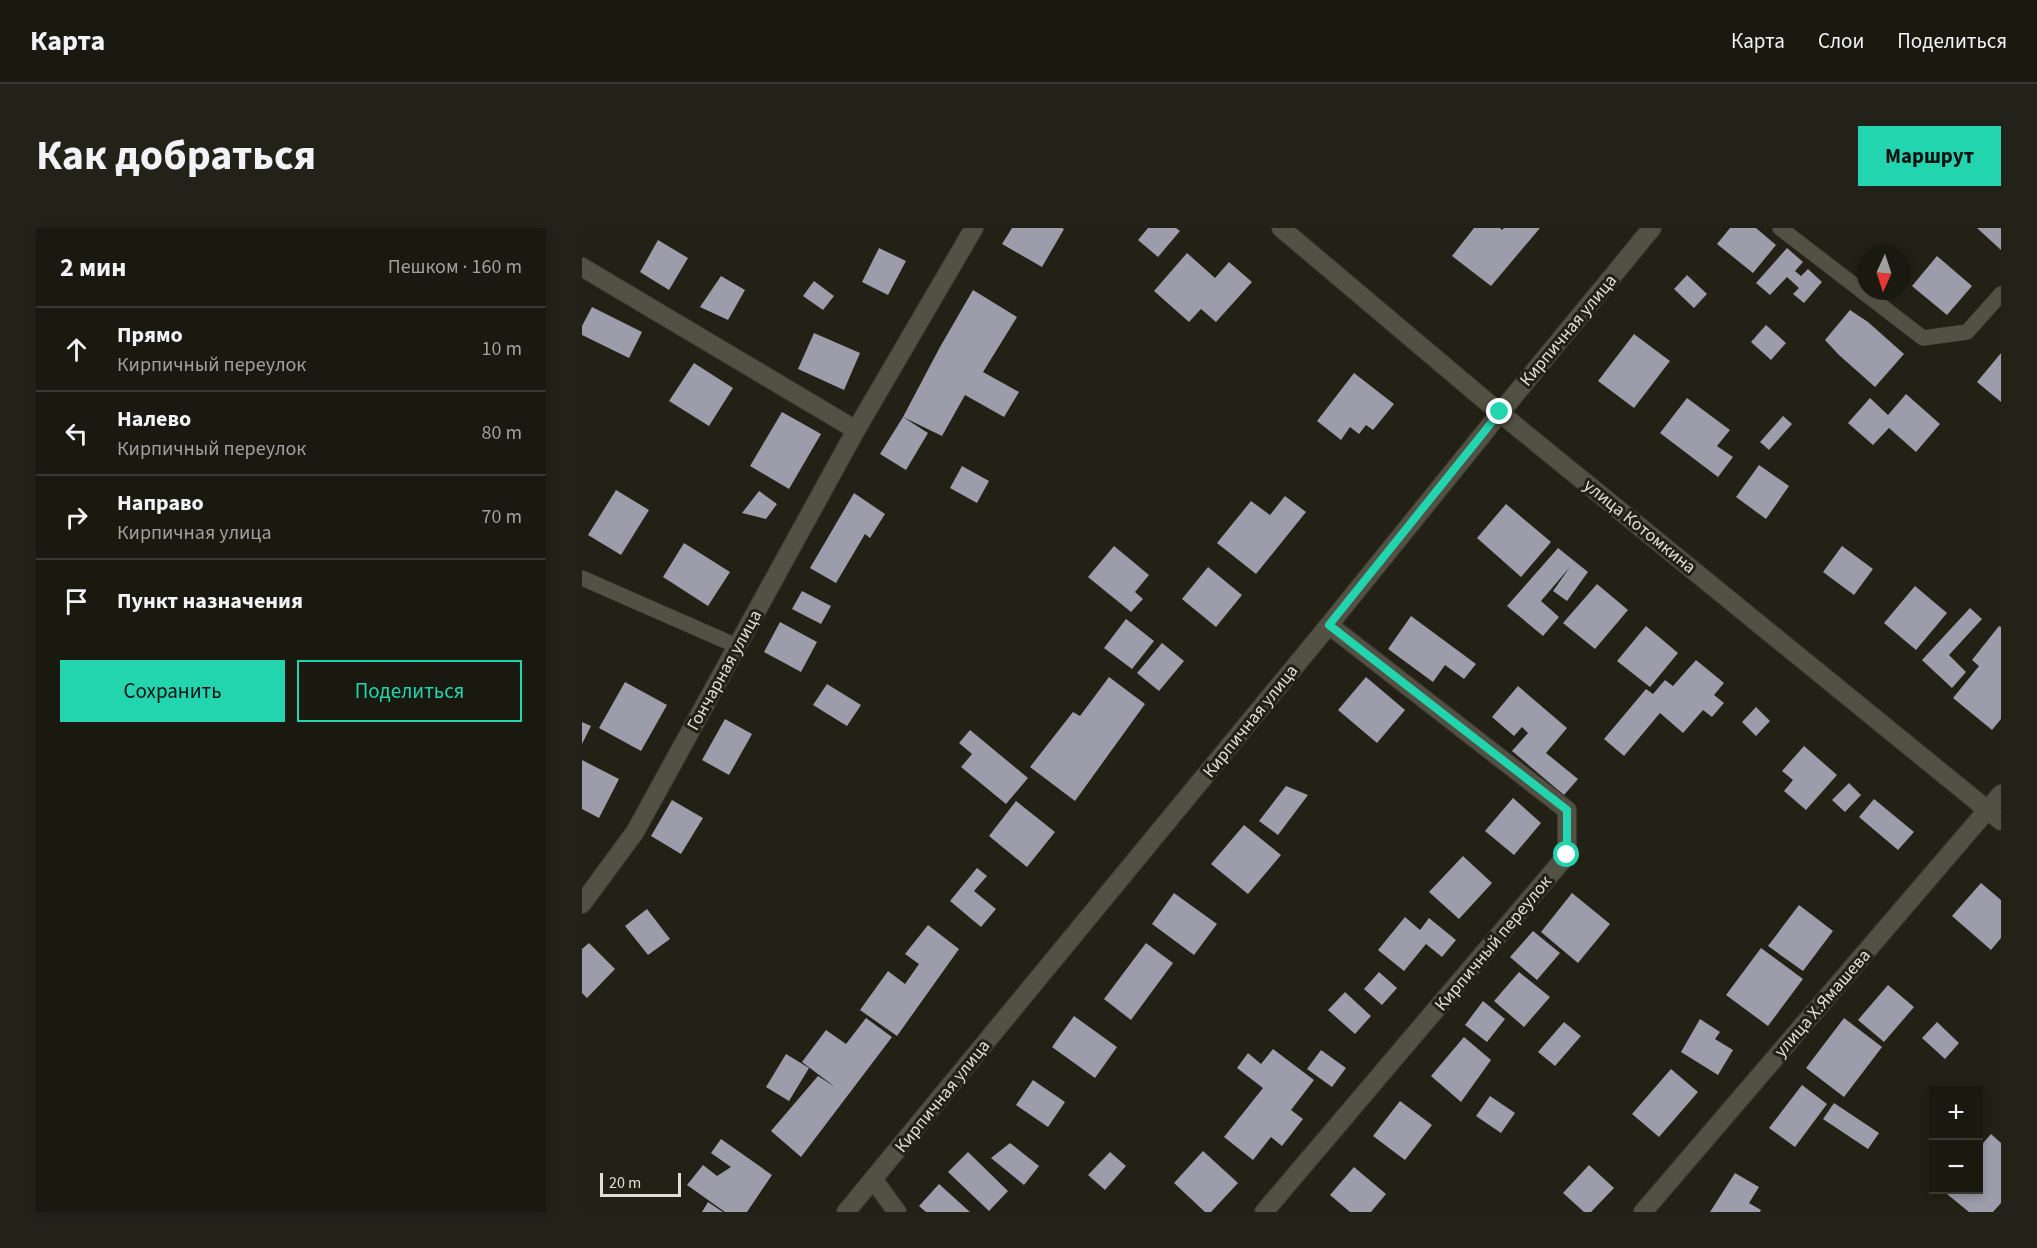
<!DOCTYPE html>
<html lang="ru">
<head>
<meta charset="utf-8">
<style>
	:root { --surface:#1a1910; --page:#232219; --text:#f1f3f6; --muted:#9fa09f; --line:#383830; --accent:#22d5af }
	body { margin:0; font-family:"Source Sans 3",sans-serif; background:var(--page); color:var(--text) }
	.controls { position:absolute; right:18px; bottom:18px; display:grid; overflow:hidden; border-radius:0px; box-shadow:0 3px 9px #0003 }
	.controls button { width:54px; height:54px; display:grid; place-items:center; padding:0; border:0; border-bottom:2px solid var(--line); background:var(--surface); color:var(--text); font:30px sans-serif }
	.compass { position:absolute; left:1275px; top:18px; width:54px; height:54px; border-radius:50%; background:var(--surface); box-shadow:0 3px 9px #0003; rotate:183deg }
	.scale { position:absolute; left:18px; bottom:15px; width:81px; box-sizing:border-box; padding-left:6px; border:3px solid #e0dfd7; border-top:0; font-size:16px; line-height:21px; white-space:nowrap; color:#e0dfd7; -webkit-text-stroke:4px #232115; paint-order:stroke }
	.stop { position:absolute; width:18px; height:18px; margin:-14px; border:4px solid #22d5af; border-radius:50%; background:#fff }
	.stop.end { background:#22d5af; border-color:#fff; box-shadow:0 2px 6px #0008 }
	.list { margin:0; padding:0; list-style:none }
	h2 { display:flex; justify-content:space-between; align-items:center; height:78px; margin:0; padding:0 24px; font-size:26px }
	h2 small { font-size:20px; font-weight:400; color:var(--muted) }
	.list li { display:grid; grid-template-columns:39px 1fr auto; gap:18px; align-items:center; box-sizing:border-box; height:84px; padding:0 24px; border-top:2px solid var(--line) }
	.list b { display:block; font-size:22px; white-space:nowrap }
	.list p { margin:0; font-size:20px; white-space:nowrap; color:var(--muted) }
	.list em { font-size:20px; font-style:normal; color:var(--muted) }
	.actions { display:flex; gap:12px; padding:18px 24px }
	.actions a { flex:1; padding:14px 0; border:2px solid var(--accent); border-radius:0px; text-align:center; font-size:21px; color:var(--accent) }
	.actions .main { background:var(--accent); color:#111 }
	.icon { flex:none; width:33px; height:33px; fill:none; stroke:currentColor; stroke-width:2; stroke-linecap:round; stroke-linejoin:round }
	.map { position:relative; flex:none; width:1419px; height:984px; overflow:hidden; border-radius:0px }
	header { display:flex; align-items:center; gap:36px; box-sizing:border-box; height:84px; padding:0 30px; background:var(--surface); border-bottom:2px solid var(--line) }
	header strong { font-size:28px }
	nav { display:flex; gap:33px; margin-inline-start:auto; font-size:21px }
	.intro { display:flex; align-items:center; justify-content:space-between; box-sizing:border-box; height:144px; padding:0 36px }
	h1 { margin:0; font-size:42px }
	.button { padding:15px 27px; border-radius:0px; background:var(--accent); color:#111; font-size:21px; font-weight:700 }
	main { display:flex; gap:36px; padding:0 36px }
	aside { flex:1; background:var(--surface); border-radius:0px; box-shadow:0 3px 9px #0003 }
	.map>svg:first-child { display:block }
</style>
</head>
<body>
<header>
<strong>Карта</strong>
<nav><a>Карта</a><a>Слои</a><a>Поделиться</a></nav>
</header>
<div class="intro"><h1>Как добраться</h1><a class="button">Маршрут</a></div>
<main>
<aside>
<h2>2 мин<small>Пешком · 160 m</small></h2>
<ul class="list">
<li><svg class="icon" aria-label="ahead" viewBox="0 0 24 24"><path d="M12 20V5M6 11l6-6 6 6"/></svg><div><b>Прямо</b><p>Кирпичный переулок</p></div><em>10 m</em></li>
<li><svg class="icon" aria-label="left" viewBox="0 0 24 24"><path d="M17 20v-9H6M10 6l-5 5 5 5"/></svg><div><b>Налево</b><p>Кирпичный переулок</p></div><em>80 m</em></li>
<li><svg class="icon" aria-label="right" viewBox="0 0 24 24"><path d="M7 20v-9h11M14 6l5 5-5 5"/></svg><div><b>Направо</b><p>Кирпичная улица</p></div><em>70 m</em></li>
<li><svg class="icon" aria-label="arrive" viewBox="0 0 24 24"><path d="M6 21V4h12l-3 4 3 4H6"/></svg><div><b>Пункт назначения</b></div></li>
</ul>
<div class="actions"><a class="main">Сохранить</a><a>Поделиться</a></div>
</aside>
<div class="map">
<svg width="1419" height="984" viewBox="0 0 1419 984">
	<rect width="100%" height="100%" fill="#232115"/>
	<!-- building -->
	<path fill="#9d9caa" d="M430,0H480L482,1L460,39L420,16Z
		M566,0H594L598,3L576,29L556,12Z
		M892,0H918L920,2L922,0H958L909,58L870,28Z
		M1148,0H1174L1194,17L1171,45L1135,16Z
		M1395,0H1419V22Z
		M76,12L106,30L87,62L58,44Z
		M297,20L324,33L306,67L280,54Z
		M1205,20L1221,34L1213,43L1219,48L1226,41L1240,54L1222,75L1211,66L1217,60L1205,49L1188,67L1174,55Z
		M605,25L633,50L647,34L670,54L634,94L619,81L607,94L572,63Z
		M1355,28L1390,58L1365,87L1330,58Z
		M1105,47L1125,66L1112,80L1092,61Z
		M139,48L163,62L146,92L118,79Z
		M232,53L252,68L241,82L221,68Z
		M391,62L435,89L401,144L437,164L422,189L383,167L360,208L321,189L358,119Z
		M10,79L60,104L47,130L0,107V98Z
		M1268,82L1286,94L1322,126L1293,159L1257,127L1243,112Z
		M1184,97L1204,115L1189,132L1169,114Z
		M232,105L278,125L262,162L216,141Z
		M1052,106L1088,133L1052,180L1016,153Z
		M1419,125V174L1395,154Z
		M112,135L151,160L127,198L87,173Z
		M772,145L812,176L791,202L784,197L777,206L768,199L759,212L735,193Z
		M1324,166L1358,196L1334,224L1307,200L1291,217L1266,195L1288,170L1306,187Z
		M1105,170L1148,202L1135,218L1151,229L1136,249L1078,205Z
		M200,184L239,206L207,261L168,238Z
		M1201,188L1210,196L1187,222L1178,214Z
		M321,189L346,205L324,242L298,226Z
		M1177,237L1207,258L1184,291L1154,269Z
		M380,238L407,253L395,275L368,260Z
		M34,262L67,282L39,327L6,307Z
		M177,263L195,276L184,291L160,285Z
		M272,265L303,286L288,310L283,306L254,355L228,340Z
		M703,268L724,284L674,346L635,315L669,273L688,287Z
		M924,276L969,314L939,349L895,310Z
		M102,315L148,344L126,378L81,349Z
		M532,318L567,347L553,364L561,371L549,384L506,349Z
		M1260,318L1291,341L1272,367L1241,344Z
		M976,320L1006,344L985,373L971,363L988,339L959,373L977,389L961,408L925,378Z
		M626,339L660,367L634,399L600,371Z
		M1015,356L1046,382L1013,421L981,395Z
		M1333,358L1365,385L1334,422L1302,395Z
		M220,363L249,378L239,396L210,381Z
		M1388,380L1400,391L1367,427L1384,444L1370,460L1340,432Z
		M829,388L894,436L882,451L863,437L851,454L806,421Z
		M544,391L572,413L550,441L522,420Z
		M198,394L235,414L219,444L182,424Z
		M1064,398L1096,425L1068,459L1035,433Z
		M1417,398L1419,399V491L1410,502L1371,470L1397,438L1390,432Z
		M580,415L602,433L577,463L555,445Z
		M1114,432L1142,455L1132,467L1142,475L1130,489L1121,482L1101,505L1078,485L1042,528L1022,511L1064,461L1071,466L1083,452L1091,458Z
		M527,449L563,476L493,573L448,539L491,484L498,488Z
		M784,449L823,482L795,515L756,482Z
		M43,454L85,477L59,523L17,500Z
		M245,456L279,477L265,498L231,477Z
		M936,458L985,500L964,525L996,551L982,567L930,523L946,505L940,499L932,508L910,489Z
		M1174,479L1188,493L1174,508L1160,494Z
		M143,491L170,506L147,547L120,532Z
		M0,494L9,498L0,516Z
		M388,502L446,550L424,576L379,539L390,526L377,515Z
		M1222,518L1255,547L1224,582L1202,563L1211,552L1200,543Z
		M0,532L37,551L17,590L0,581Z
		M1267,555L1279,567L1263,584L1250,572Z
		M704,558L726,567L696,607L677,593Z
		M931,570L959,595L932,627L903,603Z
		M1292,571L1332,604L1316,622L1277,589Z
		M90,572L121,590L99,626L69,608Z
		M434,573L473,604L445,639L407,608Z
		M662,597L699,627L666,666L629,636Z
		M881,628L910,655L877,691L847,664Z
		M395,640L405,648L392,663L414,681L399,699L368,673Z
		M1399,655L1419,672V710L1409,722L1370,688Z
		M592,665L635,696L612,727L570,696Z
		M990,665L1028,696L996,735L959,704Z
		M1217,677L1251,703L1221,743L1186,718Z
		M65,681L88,711L66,727L43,698Z
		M823,689L838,702L847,690L874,712L860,729L844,716L822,743L796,722Z
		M346,697L377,721L315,808L278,782L306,743L323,756L337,736L323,726Z
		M951,703L978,725L955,752L928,729Z
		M7,715L33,741L5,770L0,765V721Z
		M564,715L591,735L549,792L522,771Z
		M1179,720L1221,751L1186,798L1144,767Z
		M797,744L815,760L800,777L782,761Z
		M937,744L968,769L942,799L912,773Z
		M1306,757L1332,779L1302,814L1276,792Z
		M763,764L789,788L773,806L746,782Z
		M901,773L923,791L905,814L883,797Z
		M492,788L535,819L513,850L470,819Z
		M284,790L310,809L219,929L189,903L236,848L253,859L220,834L244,802L264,816Z
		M1262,790L1300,819L1262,869L1224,840Z
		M1118,791L1138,804L1133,811L1151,822L1136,847L1099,824Z
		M982,794L999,808L973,838L956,824Z
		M1355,794L1377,815L1363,831L1340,810Z
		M882,809L909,832L879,874L849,848Z
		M691,821L732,852L709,882L721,891L700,918L689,909L671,932L642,909L681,860L655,840L666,825L679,836Z
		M739,822L764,840L750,859L725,841Z
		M204,826L227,840L207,873L184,859Z
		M1089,841L1116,864L1077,909L1050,886Z
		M451,852L483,874L466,899L434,877Z
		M1220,857L1245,876L1213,919L1187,900Z
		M908,868L933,885L919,905L894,888Z
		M818,873L850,897L823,932L791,908Z
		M1252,875L1297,905L1286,921L1241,891Z
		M1409,906L1419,915V975L1411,984H1387L1360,962H1396V921Z
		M139,911L190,947L165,984H143L105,957L121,937L135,948L149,939L129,925Z
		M428,915L457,938L442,957L409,930Z
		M621,923L656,955L629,984H623L592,955Z
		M386,924L426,963L407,983L366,944Z
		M528,924L544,938L523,962L506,947Z
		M1007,937L1032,960L1009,984H1002L981,965Z
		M772,939L804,966L789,984H768L748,967Z
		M1153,945L1177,959L1167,975L1179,982L1178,984H1128Z
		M357,956L388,984H344L337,978Z
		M126,974L141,984H120Z"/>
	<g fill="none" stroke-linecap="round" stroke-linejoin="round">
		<!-- lane casing -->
		<g stroke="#3b3932" stroke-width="16">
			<path id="lane" d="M1198,0L1341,110L1385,104L1419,66
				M0,350L155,418"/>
		</g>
		<!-- street casing -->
		<g stroke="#3b3932" stroke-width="20">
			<path id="street" d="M699,0L918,185L1419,593
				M0,39L274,202
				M0,676L53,604L274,202L392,0
				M291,951L315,984
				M264,984L747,397L918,185L1070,0
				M682,984L985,627V582L747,397
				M1061,984L1419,566"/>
		</g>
		<!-- lane -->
		<use href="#lane" stroke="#535144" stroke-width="15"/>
		<!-- street -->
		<use href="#street" stroke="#535144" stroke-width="18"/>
	</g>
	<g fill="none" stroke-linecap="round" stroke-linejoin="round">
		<!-- route -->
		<path stroke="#22d5af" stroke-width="8" d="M918,184L747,397L985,582V627"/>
	</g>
	<g text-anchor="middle" stroke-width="6" stroke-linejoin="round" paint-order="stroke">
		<!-- street labels -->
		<g font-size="18" fill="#e0dfd7" stroke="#232115">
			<text transform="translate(986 102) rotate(-50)" y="6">Кирпичная улица</text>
			<text transform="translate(1058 298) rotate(39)" y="6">улица Котомкина</text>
			<text transform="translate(142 442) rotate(-61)" y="6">Гончарная улица</text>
			<text transform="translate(668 493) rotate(-51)" y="6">Кирпичная улица</text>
			<text transform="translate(911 715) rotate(-50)" y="6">Кирпичный переулок</text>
			<text transform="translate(1240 775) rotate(-49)" y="6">улица Х.Ямашева</text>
			<text transform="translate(360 868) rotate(-51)" y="6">Кирпичная улица</text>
		</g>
	</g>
</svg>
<div class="controls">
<button>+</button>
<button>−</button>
</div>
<svg class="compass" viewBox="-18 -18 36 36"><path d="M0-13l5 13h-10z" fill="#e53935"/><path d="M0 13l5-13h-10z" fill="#9fa09f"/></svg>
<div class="scale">20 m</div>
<div class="stop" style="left:985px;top:627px"></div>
<div class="stop end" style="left:918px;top:184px"></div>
</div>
</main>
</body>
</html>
